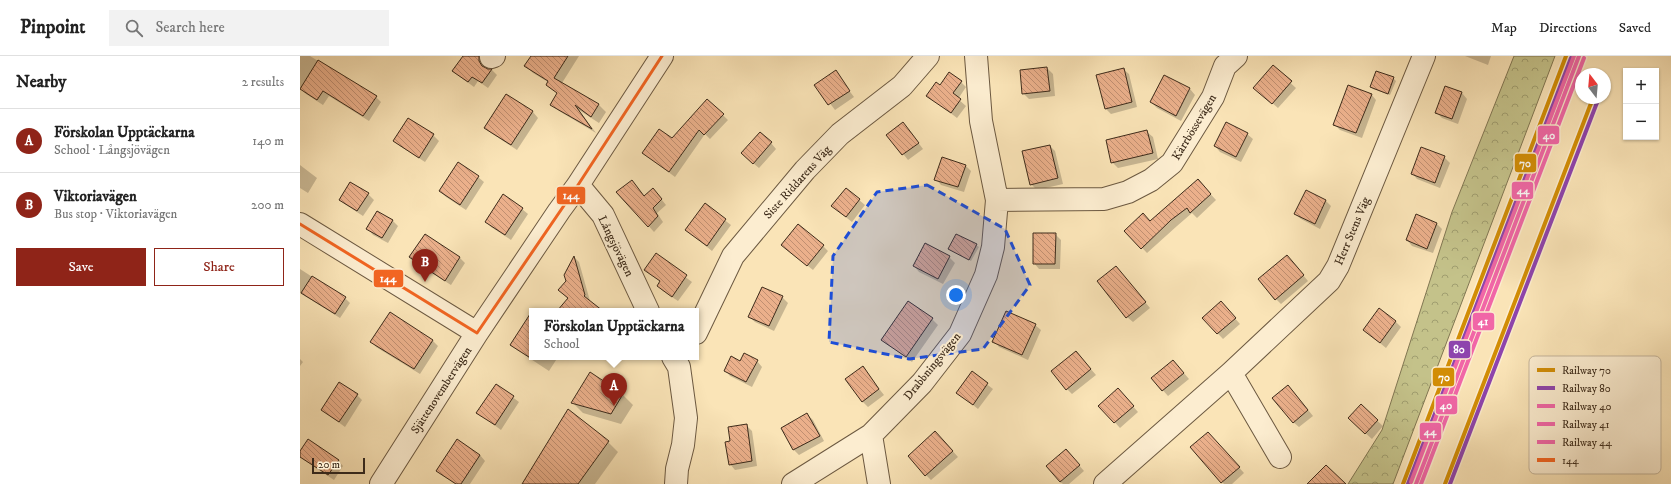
<!DOCTYPE html>
<html lang="en">
<head>
<meta charset="utf-8">
<style>
	:root { --surface:#fff; --page:#f2f2f2; --text:#222; --muted:#767676; --line:#e0e0e0; --accent:#8f2418 }
	body { margin:0; font-family:"IM FELL DW Pica",serif; background:var(--page); color:var(--text) }
	.controls { position:absolute; right:12px; top:12px; display:grid; overflow:hidden; border-radius:0px; box-shadow:0 1px 3px #0004 }
	.controls button { width:36px; height:36px; display:grid; place-items:center; padding:0; border:0; border-bottom:1px solid var(--line); background:var(--surface); color:var(--text); font:20px sans-serif }
	.compass { position:absolute; left:1275px; top:12px; width:36px; height:36px; border-radius:50%; background:var(--surface); box-shadow:0 1px 3px #0004; rotate:344deg }
	.scale { position:absolute; left:12px; bottom:10px; width:53px; box-sizing:border-box; padding-left:4px; border:2px solid #3d2b1a; border-top:0; font-size:11px; line-height:14px; white-space:nowrap; color:#3d2b1a; -webkit-text-stroke:3px #fcedd0; paint-order:stroke }
	.you { position:absolute; left:656px; top:239px; width:14px; height:14px; margin:-10px; border:3px solid #fff; border-radius:50%; background:#1a73e8; box-shadow:0 0 0 6px #1a73e833 }
	.badge { display:grid; place-items:center; width:26px; height:26px; border-radius:50%; background:var(--accent); color:#fff; font-size:13px; font-weight:700 }
	.pin { position:absolute; translate:-50% -33px; filter:drop-shadow(0 1px 2px #0008) }
	.pin::after { content:''; position:absolute; top:21px; width:14px; height:12px; background:inherit; clip-path:polygon(0 0,100% 0,50% 100%) }
	.popup { position:absolute; left:229px; top:252px; width:170px; height:52px; box-sizing:border-box; display:grid; place-content:center; border-radius:0px; background:var(--surface); filter:drop-shadow(0 1px 3px #0005); font-size:13px; white-space:nowrap; color:var(--muted) }
	.popup b { font-size:15px; color:var(--text) }
	.popup::after { content:''; position:absolute; left:50%; top:100%; margin-left:-8px; border:8px solid transparent; border-top-color:var(--surface) }
	.list { margin:0; padding:0; list-style:none }
	h2 { display:flex; justify-content:space-between; align-items:center; height:52px; margin:0; padding:0 16px; font-size:17px }
	h2 small { font-size:13px; font-weight:400; color:var(--muted) }
	.list li { display:grid; grid-template-columns:26px 1fr auto; gap:12px; align-items:center; box-sizing:border-box; height:64px; padding:0 16px; border-top:1px solid var(--line) }
	.list b { display:block; font-size:15px; white-space:nowrap }
	.list p { margin:0; font-size:13px; white-space:nowrap; color:var(--muted) }
	.list em { font-size:13px; font-style:normal; color:var(--muted) }
	.actions { display:flex; gap:8px; padding:12px 16px }
	.actions a { flex:1; padding:9px 0; border:1px solid var(--accent); border-radius:0px; text-align:center; font-size:14px; color:var(--accent) }
	.actions .main { background:var(--accent); color:#fff }
	.icon { flex:none; width:22px; height:22px; fill:none; stroke:currentColor; stroke-width:2; stroke-linecap:round; stroke-linejoin:round }
	.map { position:relative; flex:none; width:1371px; height:428px; overflow:hidden }
	header { display:flex; align-items:center; gap:24px; box-sizing:border-box; height:56px; padding:0 20px; background:var(--surface); border-bottom:1px solid var(--line) }
	header strong { font-size:19px }
	nav { display:flex; gap:22px; margin-inline-start:auto; font-size:14px }
	.search { width:280px; height:36px; background:var(--page); display:flex; align-items:center; gap:10px; box-sizing:border-box; padding:0 14px; border-radius:0px; color:var(--muted); font-size:15px }
	main { display:flex }
	aside { flex:1; background:var(--surface) }
	.map>svg:first-child { display:block }
</style>
</head>
<body>
<header>
<strong>Pinpoint</strong>
<div class="search"><svg class="icon" aria-label="search" viewBox="0 0 24 24"><circle cx="10" cy="10" r="6"/><path d="M15 15l6 6"/></svg>Search here</div>
<nav><a>Map</a><a>Directions</a><a>Saved</a></nav>
</header>
<main>
<aside>
<h2>Nearby<small>2 results</small></h2>
<ul class="list">
<li><span class="badge">A</span><div><b>Förskolan Upptäckarna</b><p>School · Långsjövägen</p></div><em>140 m</em></li>
<li><span class="badge">B</span><div><b>Viktoriavägen</b><p>Bus stop · Viktoriavägen</p></div><em>200 m</em></li>
</ul>
<div class="actions"><a class="main">Save</a><a>Share</a></div>
</aside>
<div class="map">
<svg width="1371" height="428" viewBox="0 0 1371 428">
	<defs>
		<pattern id="forest-crowns" width="20" height="18" patternUnits="userSpaceOnUse"><rect width="20" height="18" fill="#c4c28a"/><path d="M2 6a3 3 0 1 1 6 0M12 15a3 3 0 1 1 6 0" fill="none" stroke="#a09e70"/></pattern>
		<pattern id="building-back-hatch" width="6" height="6" patternUnits="userSpaceOnUse"><rect width="6" height="6" fill="#ebb08b"/><path d="M-1 5l2 2M0 0l6 6M5-1l2 2" fill="none" stroke="#c08f71"/></pattern>
	</defs>
	<rect width="100%" height="100%" fill="#fae4b7"/>
	<filter id="stains"><feTurbulence type="fractalNoise" baseFrequency=".005" numOctaves="4"/><feColorMatrix values="0 0 0 0 .2 0 0 0 0 .09 0 0 0 0 .02 0 0 0 .5 -.17"/></filter>
	<radialGradient id="worn" r=".72"><stop offset=".6" stop-color="#630" stop-opacity="0"/><stop offset="1" stop-color="#630" stop-opacity=".3"/></radialGradient>
	<!-- forest -->
	<path fill="url(#forest-crowns)" stroke="#807652" d="M1214,0H1255L1093,428H1048L1082,374L1152,156Z"/>
	<!-- shadow -->
	<path fill="#0003" d="M0,0H10L76,41L81,46L69,65L29,40L23,49L6,38L0,32Z
		M164,0H179L184,5L185,13L192,14L197,19L188,32L178,25L174,31L159,20Z
		M232,0H279L262,27L299,49L306,56L299,67L279,54L296,77L259,55L252,48L258,38L247,28L248,26L233,17L226,10Z
		M1165,0H1191L1188,9Z
		M973,11L996,32L978,52L960,37Z
		M747,12L753,18L755,40L729,43L723,37Z
		M823,13L829,18L837,51L811,58L806,53Z
		M535,16L554,41L535,54L516,29Z
		M865,20L890,33L895,39L881,65L857,52L851,46Z
		M1093,22L1096,25L1090,39L1073,33L1071,31Z
		M661,26L666,31L658,43L666,50L657,62L628,40L640,30Z
		M1146,32L1162,37L1167,43L1158,68L1142,62L1137,57Z
		M1071,38L1076,44L1062,82L1040,74L1034,68Z
		M206,39L233,56L238,62L217,94L191,77L185,72Z
		M407,44L428,64L410,83L405,78L375,121L343,97L372,83Z
		M608,73L623,93L608,104L588,79Z
		M847,76L853,81L858,103L818,112L812,106Z
		M947,78L953,83L941,106L920,96L915,90Z
		M133,79L139,85L125,106L100,90L94,85Z
		M471,87L476,93L459,112L448,103Z
		M750,90L755,95L763,128L737,134L731,128Z
		M1144,101L1150,107L1140,132L1117,123L1112,117Z
		M158,108L178,121L184,126L166,154L146,141L140,135Z
		M0,109L17,122L8,137L0,132Z
		M665,109L671,115L664,136L641,129L636,123Z
		M903,130L916,144L897,162L892,157L877,170L847,197L826,175L850,166Z
		M337,131L344,140L358,139L366,149L357,157L363,166L354,176L318,136Z
		M546,133L565,149L552,166L538,155Z
		M1006,135L1026,145L1031,150L1020,173L1001,163L995,158Z
		M68,138L74,144L63,160L46,149L40,144Z
		M405,149L431,169L412,195L386,174Z
		M222,153L228,158L211,184L191,171L186,165Z
		M1116,160L1137,168L1142,173L1133,197L1112,190L1107,184Z
		M92,164L98,170L88,187L73,179L68,173Z
		M755,178L761,184L760,213H739L734,207Z
		M676,189L679,191L671,205L649,193Z
		M523,190L528,195L513,214L488,194Z
		M356,199L392,226L378,245L363,235L358,230L361,226L351,219Z
		M111,201L160,202L165,207L151,229L116,207Z
		M274,201L279,206L290,245L300,255H258L268,243L259,234L267,226Z
		M649,201L655,207L643,228L619,216L614,210Z
		M992,206L1008,225L981,248L976,243Z
		M816,211L850,252L833,266L827,261Z
		M0,213L45,242L50,247L40,262L0,237Z
		M463,232L482,241L488,247L474,275L455,266L449,261Z
		M926,252L940,268L923,283L903,262Z
		M90,257L133,285L138,290L120,318L76,291L71,285Z
		M632,263L638,269L612,306L582,284Z
		M1095,265L1101,271L1086,292L1064,274Z
		M735,269L741,274L728,304L699,291L694,285Z
		M232,272V301H258L249,315L217,294L212,288Z
		M776,296L796,319L772,338L767,333Z
		M0,303L3,306L0,310Z
		M457,305L462,311L452,331L430,320L425,314L440,306Z
		M878,310L889,323L868,340L852,322Z
		M562,311L584,339L568,351L562,345Z
		M672,317L693,333L678,353L658,337Z
		M290,318L323,339L333,349L321,368L283,357L273,347Z
		M196,329L219,346L201,374L178,357Z
		M993,335L1013,360L999,371L993,366Z
		M57,339L62,344L45,371L22,354Z
		M823,339L838,356L820,372L800,350Z
		M1061,350L1083,370L1072,383L1055,368Z
		M507,358L513,364L524,385L499,399L494,394Z
		M446,369L452,375L457,410L435,414L430,408Z
		M908,377L944,417L932,428H924L892,391Z
		M641,382L658,401L631,424L626,419Z
		M308,386L318,396L295,428H223Z
		M0,397L38,404L43,410L34,424L4,404L0,400Z
		M180,399L185,405L170,428H155L137,415Z
		M771,400L784,415L769,428H763L760,426Z"/>
	<!-- building -->
	<path fill="url(#building-back-hatch)" stroke="#3d2b1a" d="M163,0H179V5L182,10L188,13H192L182,27L172,21L168,26L152,15Z
		M231,0H268L254,22L299,48L291,61L275,49L292,73L250,49L257,37L246,29L248,25L224,10Z
		M18,4L77,40L63,60L23,35L17,44L0,33Z
		M973,9L992,25L972,48L953,32Z
		M747,11L750,35L722,38L720,14Z
		M824,12L832,46L805,53L796,19Z
		M536,14L550,35L528,49L514,29Z
		M1076,15L1094,21L1088,38L1070,31Z
		M649,16L662,25L653,37L661,43L651,57L626,40L636,26L640,29Z
		M864,19L890,32L876,60L850,46Z
		M1048,29L1072,38L1056,77L1033,69Z
		M1145,30L1162,36L1152,63L1135,57Z
		M206,38L233,55L211,89L184,72Z
		M407,43L424,58L404,79L399,74L369,116L342,97L359,73L372,82Z
		M108,62L134,78L119,102L93,85Z
		M603,66L619,87L602,99L586,79Z
		M926,66L948,77L936,101L914,90Z
		M847,74L853,97L811,107L806,84Z
		M460,76L472,86L453,108L441,97Z
		M750,89L758,122L730,129L722,95Z
		M1121,91L1145,100L1135,127L1111,118Z
		M642,101L666,109L658,131L634,124Z
		M158,106L179,120L160,149L139,135Z
		M898,123L911,138L890,157L887,152L871,164L841,193L824,175L843,157L850,165Z
		M332,124L344,140L353,132L362,143L353,152L358,160L348,171L316,136Z
		M50,126L69,137L57,155L39,144Z
		M546,132L560,143L546,161L531,150Z
		M1006,134L1026,144L1015,168L994,158Z
		M203,138L223,152L205,179L185,166Z
		M405,147L426,163L407,190L385,174Z
		M77,155L93,164L82,182L66,173Z
		M1116,158L1137,167L1127,193L1106,184Z
		M498,168L524,189L507,210L481,189Z
		M733,177H756L755,208H733Z
		M125,178L160,201L145,225L109,201Z
		M656,178L677,188L669,204L648,193Z
		M625,187L650,200L638,223L613,210Z
		M356,197L387,219L372,241L357,230L360,225L344,214Z
		M987,199L1004,219L975,244L958,223Z
		M274,200L285,239L284,240L303,255H257L268,242L258,234L266,225L264,219Z
		M816,210L846,246L826,262L797,225Z
		M12,220L46,241L35,258L1,237Z
		M462,231L483,240L469,270L448,261Z
		M608,245L633,262L606,301L581,284Z
		M921,245L936,262L917,278L902,262Z
		M1079,252L1096,265L1080,287L1063,274Z
		M232,255V303L210,289Z
		M706,255L736,268L722,299L692,286Z
		M90,256L133,284L114,313L70,286Z
		M776,295L791,313L766,334L751,315Z
		M444,297L458,304L446,326L424,315L431,300L440,305Z
		M873,304L884,317L862,335L851,322Z
		M563,310L579,333L562,346L545,323Z
		M672,315L688,327L673,349L656,337Z
		M290,316L323,338L311,358L271,347Z
		M39,326L58,338L39,366L21,354Z
		M196,328L214,340L195,369L176,357Z
		M988,329L1008,354L993,367L972,342Z
		M818,332L834,350L814,367L798,350Z
		M1061,348L1078,364L1065,378L1048,362Z
		M268,353L309,385L278,428H222Z
		M507,357L520,380L493,394L481,372Z
		M447,368L452,405L429,409L425,386L430,385L428,371Z
		M635,375L653,395L625,420L608,400Z
		M908,376L940,411L921,427L890,391Z
		M8,383L39,404L28,419L0,401V395Z
		M157,383L180,399L161,428H156L136,415Z
		M766,393L780,409L760,426L746,410Z
		M1026,409L1046,428H1007Z"/>
	<g fill="none" stroke-linecap="round" stroke-linejoin="round">
		<!-- minor casing -->
		<g stroke="#6c5941" stroke-width="24">
			<path id="minor" d="M191,1L194,0
				M278,129L303,159L348,255
				M697,144L804,143L828,136L851,124L872,107L913,41L925,10L936,0
				M0,168L177,277
				M396,277L433,200L505,114L540,78L602,30L628,0
				M373,301L379,311L386,362L383,389L377,413L376,428
				M931,317L980,401
				M571,379L579,428
				M81,428L177,277L259,155L278,129L362,0
				M493,428L571,379L622,327L660,278L686,219L693,191L697,144L681,65L676,0
				M805,428L931,317L1029,225L1038,210L1124,0"/>
		</g>
		<!-- minor -->
		<use href="#minor" stroke="#fcedd0" stroke-width="22"/>
		<!-- bus-1 casing -->
		<g stroke="#fcedd0" stroke-width="6">
			<path id="bus-1" d="M0,168L177,277
				M177,277L278,129L362,0"/>
		</g>
		<!-- bus-1 -->
		<use href="#bus-1" stroke="#f26522" stroke-width="3"/>
		<!-- rail-1 casing -->
		<g stroke="#fcedd0" stroke-width="7">
			<path id="rail-1" d="M1103,428L1266,0
				M1145,428L1293,42"/>
		</g>
		<!-- rail-2 casing -->
		<g stroke="#fcedd0" stroke-width="7">
			<path id="rail-2" d="M1108,428L1271,2
				M1150,428L1298,44"/>
		</g>
		<!-- rail-3 casing -->
		<g stroke="#fcedd0" stroke-width="7">
			<path id="rail-3" d="M1116,428L1279,0"/>
		</g>
		<!-- rail-4 casing -->
		<g stroke="#fcedd0" stroke-width="7">
			<path id="rail-4" d="M1121,428L1284,2"/>
		</g>
		<!-- rail-5 casing -->
		<g stroke="#fcedd0" stroke-width="7">
			<path id="rail-5" d="M1111,426L1274,0"/>
		</g>
		<!-- rail-1 -->
		<use href="#rail-1" stroke="#d28d05" stroke-width="4"/>
		<!-- rail-2 -->
		<use href="#rail-2" stroke="#8e44ad" stroke-width="4"/>
		<!-- rail-3 -->
		<use href="#rail-3" stroke="#f166a7" stroke-width="4"/>
		<!-- rail-4 -->
		<use href="#rail-4" stroke="#f166a7" stroke-width="4"/>
		<!-- rail-5 -->
		<use href="#rail-5" stroke="#f166a7" stroke-width="4"/>
	</g>
	<!-- marked area -->
	<path fill="#1d4ed8" fill-opacity="0.2" stroke="#1d4ed8" stroke-width="3" stroke-dasharray="8 5" stroke-linejoin="round" d="M627,129L705,173L730,229L683,293L609,303L529,286L533,200L577,136Z"/>
	<g text-anchor="middle" stroke-width="4" stroke-linejoin="round" paint-order="stroke">
		<!-- street labels -->
		<g font-size="12" fill="#3d2b1a" stroke="#fcedd0">
			<text transform="translate(894 71) rotate(-59)" y="4">Kärrbössevägen</text>
			<text transform="translate(497 126) rotate(-48)" y="4">Siste Riddarens Väg</text>
			<text transform="translate(1052 175) rotate(-67)" y="4">Herr Stens Väg</text>
			<text transform="translate(316 190) rotate(64)" y="4">Långsjövägen</text>
			<text transform="translate(632 310) rotate(-51)" y="4">Drabbningsvägen</text>
			<text transform="translate(141 334) rotate(-57)" y="4">Sjättenovembervägen</text>
		</g>
	</g>
	<!-- legend -->
	<rect x="1229" y="300" width="132" height="118" rx="6" fill="#fcedd0" stroke="#c3b399" stroke-width="1"/>
	<rect x="1237" y="312" width="18" height="4" fill="#d28d05"/>
	<rect x="1237" y="330" width="18" height="4" fill="#8e44ad"/>
	<rect x="1237" y="348" width="18" height="4" fill="#f166a7"/>
	<rect x="1237" y="366" width="18" height="4" fill="#f166a7"/>
	<rect x="1237" y="384" width="18" height="4" fill="#f166a7"/>
	<rect x="1237" y="402" width="18" height="4" fill="#f26522"/>
	<g font-size="11" fill="#3d2b1a">
		<text x="1262" y="318">Railway 70</text>
		<text x="1262" y="336">Railway 80</text>
		<text x="1262" y="354">Railway 40</text>
		<text x="1262" y="372">Railway 41</text>
		<text x="1262" y="390">Railway 44</text>
		<text x="1262" y="408">144</text>
	</g>
	<g stroke="#fcedd0" stroke-width="1.5">
		<rect x="1237" y="69" width="23" height="20" rx="4" fill="#f166a7"/>
		<rect x="1214" y="97" width="23" height="20" rx="4" fill="#d28d05"/>
		<rect x="1211" y="125" width="23" height="19" rx="4" fill="#f166a7"/>
		<rect x="256" y="130" width="30" height="19" rx="4" fill="#f26522"/>
		<rect x="73" y="213" width="31" height="19" rx="4" fill="#f26522"/>
		<rect x="1172" y="256" width="23" height="19" rx="4" fill="#f166a7"/>
		<rect x="1148" y="284" width="23" height="19" rx="4" fill="#8e44ad"/>
		<rect x="1132" y="311" width="23" height="20" rx="4" fill="#d28d05"/>
		<rect x="1135" y="339" width="23" height="20" rx="4" fill="#f166a7"/>
		<rect x="1119" y="366" width="23" height="19" rx="4" fill="#f166a7"/>
	</g>
	<g font-size="11" text-anchor="middle" font-weight="bold" fill="#fff">
		<text x="1249" y="83">40</text>
		<text x="1225" y="111">70</text>
		<text x="1223" y="138">44</text>
		<text x="271" y="143">144</text>
		<text x="88" y="226">144</text>
		<text x="1183" y="269">41</text>
		<text x="1159" y="297">80</text>
		<text x="1144" y="325">70</text>
		<text x="1146" y="353">40</text>
		<text x="1130" y="379">44</text>
	</g>
	<rect width="100%" height="100%" filter="url(#stains)"/>
	<rect width="100%" height="100%" fill="url(#worn)"/>
</svg>
<div class="controls">
<button>+</button>
<button>−</button>
</div>
<svg class="compass" viewBox="-18 -18 36 36"><path d="M0-13l5 13h-10z" fill="#e53935"/><path d="M0 13l5-13h-10z" fill="#767676"/></svg>
<div class="scale">20 m</div>
<div class="you"></div>
<div class="pin badge" style="left:314px;top:350px">A</div>
<div class="popup"><b>Förskolan Upptäckarna</b>School</div>
<div class="pin badge" style="left:125px;top:226px">B</div>
</div>
</main>
</body>
</html>
